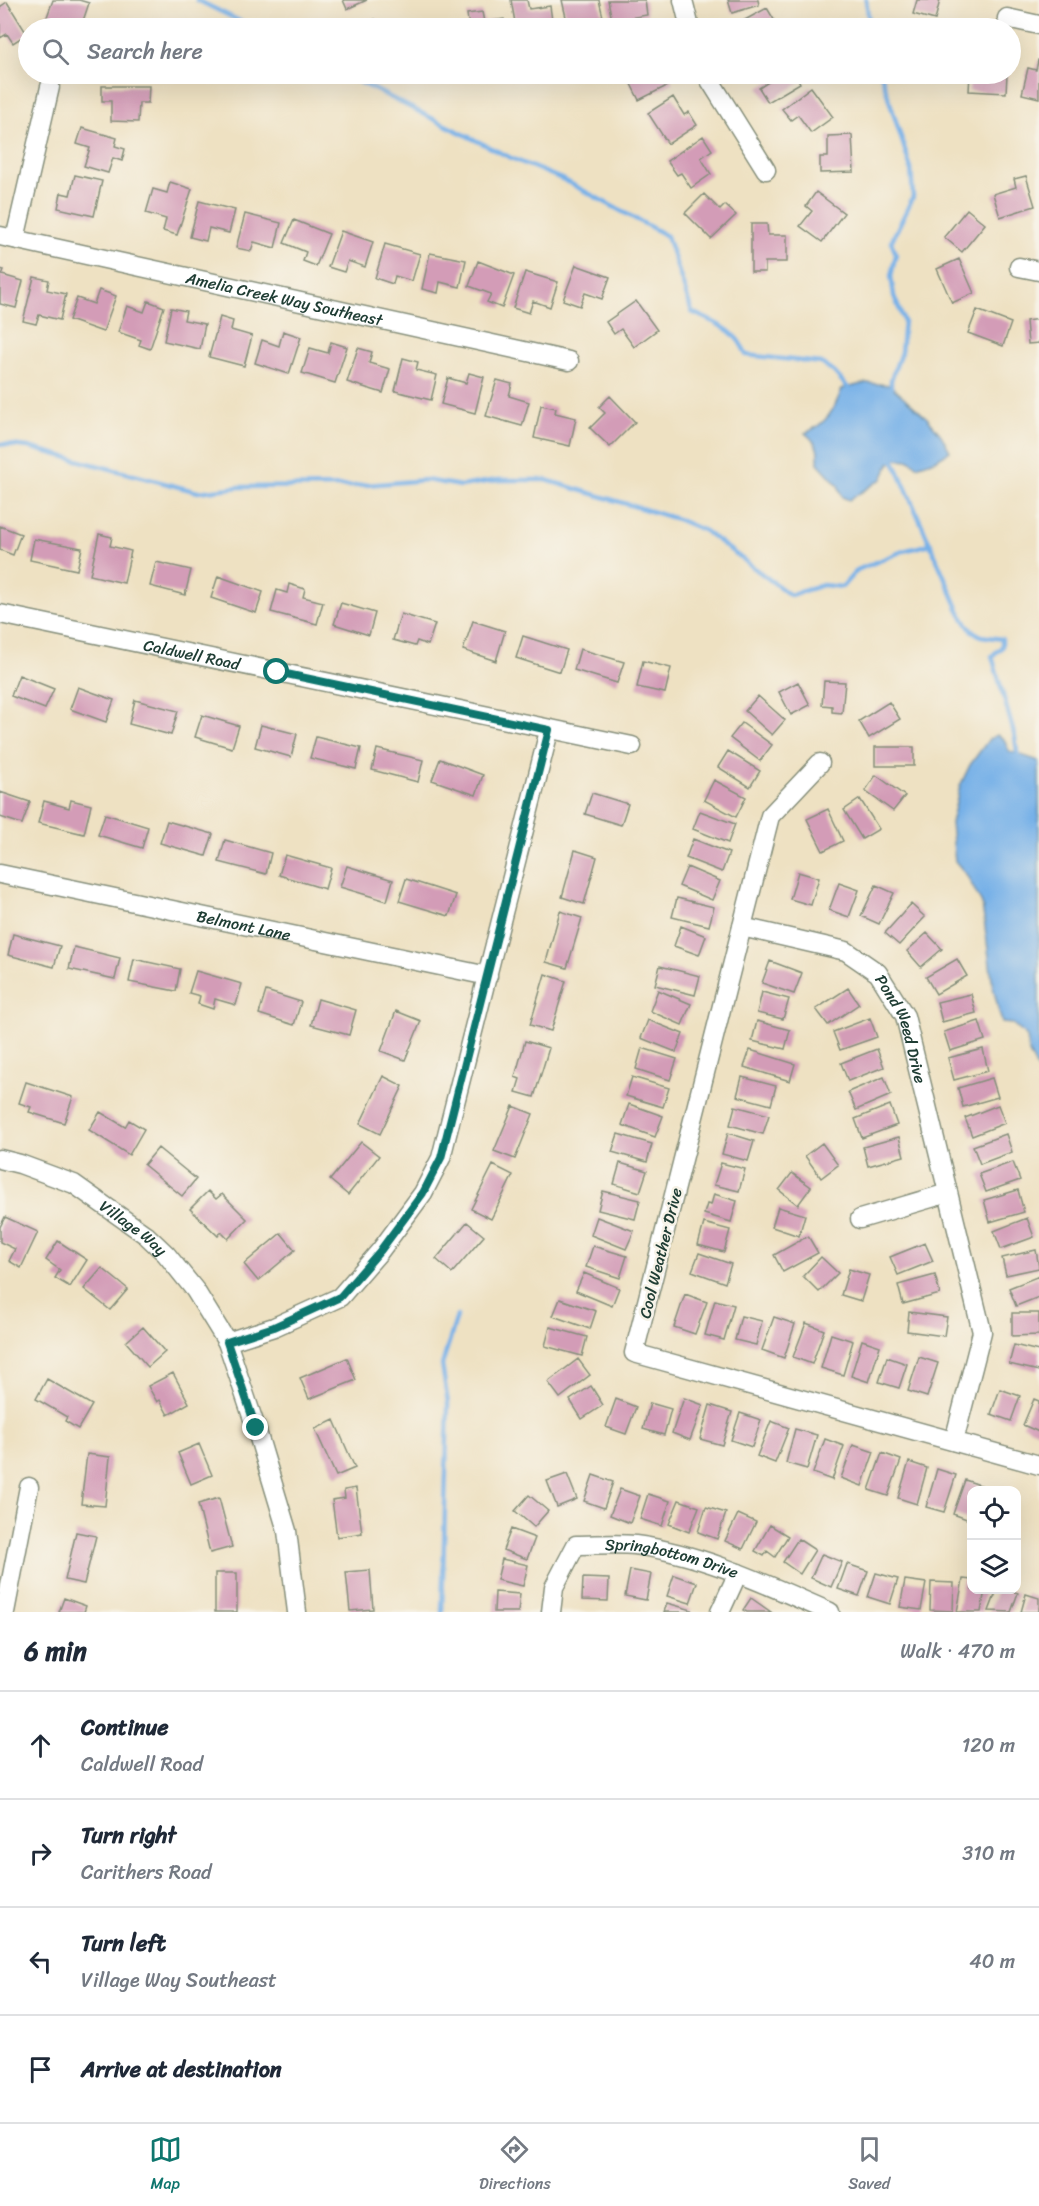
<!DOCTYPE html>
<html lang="en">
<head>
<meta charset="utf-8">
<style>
	:root { --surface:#fff; --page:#f2f2f3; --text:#1f2937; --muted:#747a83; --line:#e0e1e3; --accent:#0f766e }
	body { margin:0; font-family:Sriracha,sans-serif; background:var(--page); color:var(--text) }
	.controls { position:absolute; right:18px; bottom:18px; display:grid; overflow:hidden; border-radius:12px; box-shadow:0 6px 24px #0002 }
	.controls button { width:54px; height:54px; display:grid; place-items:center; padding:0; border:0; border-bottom:2px solid var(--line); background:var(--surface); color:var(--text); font:30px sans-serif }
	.stop { position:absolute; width:18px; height:18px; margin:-14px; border:4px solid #0f766e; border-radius:50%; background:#fff }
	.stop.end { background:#0f766e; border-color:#fff; box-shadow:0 2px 6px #0008 }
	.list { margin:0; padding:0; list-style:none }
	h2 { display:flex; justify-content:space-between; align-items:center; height:78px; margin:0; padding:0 24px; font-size:26px }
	h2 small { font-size:20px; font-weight:400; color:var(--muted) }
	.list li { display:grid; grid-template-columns:39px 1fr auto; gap:18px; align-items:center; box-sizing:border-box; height:108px; padding:0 24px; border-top:2px solid var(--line) }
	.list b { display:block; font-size:22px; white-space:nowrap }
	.list p { margin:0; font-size:20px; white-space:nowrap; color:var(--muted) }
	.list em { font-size:20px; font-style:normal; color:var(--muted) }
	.icon { flex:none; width:33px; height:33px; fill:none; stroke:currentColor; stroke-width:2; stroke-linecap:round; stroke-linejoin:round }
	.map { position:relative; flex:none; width:1039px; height:1612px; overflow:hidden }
	.search { position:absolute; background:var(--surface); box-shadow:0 6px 24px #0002; left:18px; right:18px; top:18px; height:66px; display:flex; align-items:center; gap:15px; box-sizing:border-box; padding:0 21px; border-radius:33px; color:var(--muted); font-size:22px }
	.sheet { height:510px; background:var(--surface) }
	nav { display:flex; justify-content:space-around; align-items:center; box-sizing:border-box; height:84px; border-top:2px solid var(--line); background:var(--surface); font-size:16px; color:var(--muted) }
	nav a { display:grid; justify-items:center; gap:3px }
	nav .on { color:var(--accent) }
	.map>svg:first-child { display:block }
</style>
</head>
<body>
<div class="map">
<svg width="1039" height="1612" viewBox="0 0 1039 1612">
	<rect width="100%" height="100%" fill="#f7f3e8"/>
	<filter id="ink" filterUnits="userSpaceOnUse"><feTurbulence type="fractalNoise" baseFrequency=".0167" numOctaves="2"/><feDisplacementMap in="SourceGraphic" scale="12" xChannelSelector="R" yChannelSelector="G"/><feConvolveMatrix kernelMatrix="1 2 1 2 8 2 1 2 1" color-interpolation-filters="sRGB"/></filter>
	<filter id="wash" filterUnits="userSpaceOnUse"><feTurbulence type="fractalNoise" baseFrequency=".008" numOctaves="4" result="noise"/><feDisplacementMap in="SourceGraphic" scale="24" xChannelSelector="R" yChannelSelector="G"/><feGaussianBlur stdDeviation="1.35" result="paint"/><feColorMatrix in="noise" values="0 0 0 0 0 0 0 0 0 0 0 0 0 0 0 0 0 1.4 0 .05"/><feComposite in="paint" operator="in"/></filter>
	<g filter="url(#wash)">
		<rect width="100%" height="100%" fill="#eee1c2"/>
		<!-- water -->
		<path fill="#77b1e8" stroke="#4b778e" stroke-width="1.5" d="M866,383L890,385L927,418L941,435L950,451L937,459L917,466L910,460L896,459L889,464L882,479L849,500L842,497L838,485L818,463C819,448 817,443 805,433C827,424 834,410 842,389Z
			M997,735L1004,739L1009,751L1039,761V1073L1029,1053L1027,1037L1013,1024L1002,1023L993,987L982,904L966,874L955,861L951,823L960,786L970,765L989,739Z"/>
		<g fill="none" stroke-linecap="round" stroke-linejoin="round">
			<!-- stream -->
			<path stroke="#77b1e8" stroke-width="4.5" d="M197,0L254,28
				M866,0L870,28
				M344,74L511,158L564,180L667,236L692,312C716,324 736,328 746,355L821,363L834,372L851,391
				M881,74L911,169L913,197L891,242L896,254L891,276L894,296L904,321L901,352L891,380V389
				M0,444L28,447L198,492L239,487L354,486L426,480L461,486L498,480H546L677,519L705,531L790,595L823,585L842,587L857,570L903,551L931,544
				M890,458L894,461L961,615L971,630L981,636L1002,639V647L992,656L1015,737L1018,758
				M442,1612L448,1403L442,1365L457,1316"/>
		</g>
		<g id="blocks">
			<!-- building -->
			<path fill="#d39cb7" d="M53,0H79L89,3L82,24L65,19L61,28H43Z
				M343,0H367L347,9Z
				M511,0H527L529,9L550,6L553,28H516Z
				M562,0H599L603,17L568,26Z
				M608,0H645L647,15L612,21Z
				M728,0H758L759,5L732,13Z
				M917,0H940L935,20L913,14Z
				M7,2L27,34L13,43L7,34L0,38V7Z
				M767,8L779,28H730Z
				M482,12L484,22L504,19L505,28H469L467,14Z
				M375,19L387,28H367Z
				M1038,60H1039V98L1022,94L1028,68L1036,70Z
				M626,74H668L673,83L639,100Z
				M766,74H795L800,83L768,102L759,88L770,81Z
				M970,74H1007L1006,93L969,91Z
				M102,86H149L148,103H139L138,122L111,121V101H102Z
				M811,87L833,117L811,133L798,115L791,120L782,109Z
				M673,97L684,115L689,112L697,125L668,144L648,113Z
				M82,128L117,138L115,146L125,149L122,161L113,158L108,173L84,166L90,148L77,144Z
				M852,135L854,172L820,173V157H828V136Z
				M703,136L712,150L701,158L711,174L691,188L681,173L677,175L667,161Z
				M75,175L102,181L94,216L58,208L61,193L70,195Z
				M1026,176L1035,206L1000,217L993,194L1016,187L1014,179Z
				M170,182L192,189L177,235L163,231L166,219L146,213L153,189L167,193Z
				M816,192L844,213L822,242L800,226L812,211L806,206Z
				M704,194L720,210L725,205L736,215L711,239L685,213Z
				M199,201L235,210L229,233L209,228L206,241L190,237Z
				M967,209L985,224L962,252L944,237Z
				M245,214L281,223L275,248L254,242L251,251L236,248Z
				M294,220L329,234L316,266L303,261L306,252L284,243Z
				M751,224H767L768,235H787V262H765V272H751Z
				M341,231L373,242L365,267L348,261L344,272L328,267Z
				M385,244L420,254L412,281L395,276L393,284L375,278Z
				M430,253L466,260L460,287L440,282L438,293L422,289Z
				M959,259L974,293L952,303L937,269Z
				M478,261L514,275L502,308L487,302L491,294L469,286Z
				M576,265L610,277L602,299L585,293L580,306L563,300Z
				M0,269L4,270L2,275L23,281L16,308L0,304Z
				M525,272L558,282L550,307L533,301L529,313L513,308Z
				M34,277L49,280L47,290L66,294L60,320L39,315L36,324L23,321Z
				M99,290L116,296L103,332L69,320L77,298L94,304Z
				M148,301L164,307L150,349L139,345L141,340L118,332L127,306L144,312Z
				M636,301L657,330L634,347L621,329L614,334L606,322Z
				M171,308L186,311L184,320L205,324L200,349L164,341Z
				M977,310L1011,323L1003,346L968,333Z
				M220,317L233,321L231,330L252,336L244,366L209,357Z
				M1039,319V343L1028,344L1026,321Z
				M283,331L301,337L289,374L255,363L262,340L279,346Z
				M331,342L347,347L335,383L302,373L310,348L328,353Z
				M358,348L372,352L369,363L390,369L383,393L347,382Z
				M403,358L418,362L416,370L437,375L431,400L395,391Z
				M469,373L484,377L475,413L441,404L448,378L466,383Z
				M497,380L512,384L509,396L529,402L522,426L486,416Z
				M610,396L635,422L610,447L590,428L605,413L599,407Z
				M541,405L556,408L555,413L576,418L570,446L534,438Z
				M0,526L21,534L13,555L0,550Z
				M99,534L112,537L110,546L131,551L124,583L90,575Z
				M34,539L82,548L77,570L30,560Z
				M156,562L191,570L185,595L150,586Z
				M218,576L263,592L256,613L211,598Z
				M289,584L305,589L303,597L323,602L317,624L271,612L277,590L287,593Z
				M341,603L375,613L369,635L334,624Z
				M401,614L435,624L428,645L417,641L415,646L393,640Z
				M473,621L505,631L496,661L463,650Z
				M523,636L567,650L560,672L516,658Z
				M580,649L624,662L617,683L574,670Z
				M643,661L671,668L665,693L637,687Z
				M19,675L54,689L45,709L11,696Z
				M824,681L845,682L842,713L832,712V706L822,705Z
				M798,682L810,705L791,715L779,692Z
				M78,687L114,700L106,722L70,709Z
				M758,696L785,720L772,735L745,711Z
				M135,700L178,711L171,735L129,724Z
				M889,702L900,719L869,738L859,721Z
				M202,715L239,726L232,748L195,737Z
				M742,723L772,745L760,761L730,738Z
				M261,725L297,734L291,757L255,747Z
				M316,737L361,748L356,769L310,758Z
				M875,747H914V766H875Z
				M377,749L423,760L418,782L372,770Z
				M728,751L760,771L750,787L718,767Z
				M440,759L483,775L476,795L432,780Z
				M876,775L905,796L893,811L865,791Z
				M714,780L746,797L736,817L704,800Z
				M0,792L30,802L22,824L0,817Z
				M592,793L628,804L621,825L585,814Z
				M860,799L879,829L862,839L844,810Z
				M71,800L91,805L84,834L38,823L44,801L69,808Z
				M828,809L843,841L823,851L807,819Z
				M700,811L735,824L728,843L693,829Z
				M105,814L148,827L142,848L98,835Z
				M167,821L213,834L206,856L160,843Z
				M693,839L729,853L722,872L686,858Z
				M225,840L271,853L266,874L219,862Z
				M575,850L597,857L584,904L562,897Z
				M285,855L331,868L325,889L279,875Z
				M347,866L393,880L387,901L340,887Z
				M687,867L720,881L712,900L679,886Z
				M798,872L819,878L811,905L790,899Z
				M406,879L456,895L449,916L399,901Z
				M839,883L859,890L849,917L829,910Z
				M876,885L894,893L879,924L861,916Z
				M677,898L714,907L709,926L672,917Z
				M911,904L925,917L899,945L885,933Z
				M560,911L582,918L567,968L546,962Z
				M681,926L706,936L699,955L674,946Z
				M927,933L942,949L921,967L907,951Z
				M13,934L60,946L54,967L8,955Z
				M74,947L120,958L115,979L69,969Z
				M134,959L180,969L176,991L129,982Z
				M957,959L967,976L936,994L926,977Z
				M770,961L802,973L794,994L762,983Z
				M660,966L700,976L695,995L655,985Z
				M196,971L242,984L236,1005L215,999L213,1009L198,1004L200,996L189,993Z
				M545,974L566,981L551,1031L530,1025Z
				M848,988L859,1004L828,1025L816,1009Z
				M658,990L691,1004L682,1025L650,1011Z
				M266,991L301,1002L294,1025L259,1014Z
				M762,992L789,999L783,1019L757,1013Z
				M971,994L976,1013L942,1022L937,1002Z
				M318,999L356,1010L349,1035L311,1025Z
				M396,1011L421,1021L405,1060L381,1051Z
				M870,1018L877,1037L840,1050L833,1032Z
				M648,1020L683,1034L676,1052L641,1038Z
				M757,1021L790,1030L785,1049L752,1041Z
				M979,1021L985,1040L950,1051L944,1032Z
				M525,1041L549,1048L534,1097L516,1092L520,1079L515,1077Z
				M642,1048L677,1059L670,1080L636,1069Z
				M877,1049L884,1067L848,1081L841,1063Z
				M983,1049L988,1071L954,1080L948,1058Z
				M750,1050L795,1064L790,1081L744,1067Z
				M383,1076L403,1086L380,1134L360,1124Z
				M632,1077L669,1088L663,1107L626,1096Z
				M742,1077L776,1086L771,1105L737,1096Z
				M884,1077L891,1095L856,1110L848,1092Z
				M992,1078L998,1097L963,1107L958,1088Z
				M26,1082L73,1097L64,1123L29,1112L31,1107L19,1103Z
				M629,1104L663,1116L655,1137L622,1125Z
				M890,1105L897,1125L862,1138L855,1119Z
				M998,1105L1005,1123L972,1136L965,1118Z
				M513,1106L533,1114L515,1159L494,1151Z
				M735,1106L769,1115L763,1134L730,1125Z
				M100,1112L125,1127L129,1120L144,1129L129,1155L89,1130Z
				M728,1133L754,1141L748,1161L722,1154Z
				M618,1134L652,1144L647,1162L612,1152Z
				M1006,1134L1012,1152L980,1164L973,1146Z
				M899,1137L904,1156L868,1166L863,1147Z
				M361,1142L379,1156L348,1195L330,1180Z
				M822,1143L838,1165L821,1178L805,1156Z
				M158,1148L196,1179L182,1196L144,1165Z
				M1013,1162L1020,1180L986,1192L979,1174Z
				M620,1163L647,1171L640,1192L614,1184Z
				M721,1163L745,1169L739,1191L714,1185Z
				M493,1165L513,1175L491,1219L471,1209Z
				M792,1173L811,1187L798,1205L779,1190Z
				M1018,1190L1024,1212L990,1222L984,1200Z
				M208,1191L216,1199L222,1194L247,1219L228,1239L221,1232L218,1236L190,1209Z
				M603,1191L640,1200L635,1219L598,1210Z
				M714,1194L737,1201L731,1222L704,1214L707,1204L711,1205Z
				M778,1207L805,1215L799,1236L772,1227Z
				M5,1217L38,1232L21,1268L9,1261L15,1249L0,1242V1227Z
				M597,1217L634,1231L626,1249L591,1235Z
				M1027,1218L1034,1237L1001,1249L994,1231Z
				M467,1222L484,1236L452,1273L436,1259Z
				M704,1223L730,1230L724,1252L698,1245Z
				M281,1233L295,1250L258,1281L244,1264Z
				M808,1236L818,1253L783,1272L774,1255Z
				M58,1241L87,1260L70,1287L55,1278L60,1270L46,1260Z
				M925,1243L933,1261L898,1275L890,1257Z
				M593,1246L627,1256L620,1278L586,1267Z
				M1036,1250L1039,1268L1006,1275L1002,1258Z
				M699,1253L731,1264L725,1283L692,1271Z
				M821,1257L838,1273L819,1292L803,1276Z
				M102,1268L128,1289L110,1310L84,1289Z
				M849,1269L869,1275L861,1301L841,1295Z
				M584,1273L619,1288L612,1306L576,1291Z
				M935,1275L940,1294L903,1304L898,1285Z
				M1039,1276V1297L1016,1306L1009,1288Z
				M685,1294L707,1302L695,1334L674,1327Z
				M560,1299L596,1311L590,1329L553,1316Z
				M715,1300L734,1305L724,1340L705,1335Z
				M909,1312L947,1317L944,1336L907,1331Z
				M1012,1313H1039V1335L1012,1336Z
				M741,1316L762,1321L756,1345L735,1340Z
				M774,1317L795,1324L784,1358L762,1350Z
				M806,1323L824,1330L812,1364L793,1357Z
				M143,1327L165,1352L148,1367L126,1342Z
				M550,1327L587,1337L582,1356L545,1346Z
				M831,1334L853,1341L843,1375L821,1368Z
				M862,1340L880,1346L869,1382L851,1376Z
				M1014,1345L1039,1351V1371L1009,1364Z
				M887,1357L907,1364L899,1388L879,1382Z
				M919,1357L938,1363L927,1397L908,1391Z
				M347,1358L356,1380L309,1399L300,1378Z
				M578,1359L590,1375L560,1398L548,1382Z
				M173,1373L189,1403L168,1415L160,1400L157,1402L148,1386Z
				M47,1379L92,1405L78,1429L65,1421L67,1417L36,1399Z
				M591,1386L603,1405L582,1419L570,1400Z
				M1000,1389L1020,1396L1011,1421L991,1414Z
				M684,1398L703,1405L690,1440L672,1433Z
				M616,1399L636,1407L626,1434L606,1427Z
				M1034,1399L1039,1401V1432L1023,1425Z
				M650,1403L671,1409L664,1435L643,1429Z
				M710,1405L732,1412L722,1445L700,1439Z
				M740,1413L761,1420L752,1447L731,1440Z
				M334,1420L355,1468L336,1476L315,1429Z
				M771,1421L789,1428L775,1463L757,1456Z
				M795,1429L817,1435L807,1469L786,1463Z
				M825,1439L844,1446L832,1480L813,1473Z
				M199,1444L212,1475L191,1484L178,1453Z
				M853,1445L874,1452L862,1486L841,1478Z
				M882,1453L901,1460L888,1496L869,1490Z
				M87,1454L110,1457L105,1506L81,1504Z
				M909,1462L927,1468L917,1504L898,1498Z
				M937,1469L956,1475L944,1512L926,1507Z
				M567,1474L577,1499L557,1507L547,1481Z
				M593,1475L613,1482L604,1508L584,1501Z
				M965,1480L983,1486L982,1490H972V1521L953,1514Z
				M356,1488L362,1533L337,1537L332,1500L345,1498L344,1490Z
				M620,1489L640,1496L630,1523L610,1515Z
				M648,1494L670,1501L662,1526L640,1519Z
				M529,1495L548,1511L534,1527L515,1511Z
				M219,1498L232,1547L210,1553L198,1504Z
				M679,1500L699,1507L689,1532L669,1524Z
				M706,1507L726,1513L717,1539L698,1532Z
				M738,1514L756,1522L743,1549L725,1541Z
				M770,1525L788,1536L775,1557L767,1551L764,1556L755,1551Z
				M511,1529L535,1538L527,1559L503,1550Z
				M76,1532L96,1536L84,1584L65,1580Z
				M798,1539L815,1550L800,1574L783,1562Z
				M822,1554L842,1562L831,1587L811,1578Z
				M502,1559L528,1565L523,1586L497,1580Z
				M847,1564L868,1571L859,1596L838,1589Z
				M370,1570L373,1609L350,1611L346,1572Z
				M630,1570L651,1574L646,1600L625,1596Z
				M215,1573H237V1612H215Z
				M876,1573L898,1579L890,1604L868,1597Z
				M674,1575L697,1583L690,1603L667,1596Z
				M583,1578L609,1579L608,1601L582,1600Z
				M963,1579L972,1580V1590H985L981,1612H957Z
				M905,1580L926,1583L921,1610L900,1607Z
				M931,1582L954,1583L953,1611L930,1610Z
				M997,1590H1008L1018,1593L1011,1612L989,1611Z
				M495,1592L520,1594L518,1612H494Z
				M1026,1594L1039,1598V1612H1021Z
				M64,1598L86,1606L84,1612H59Z
				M751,1598L771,1612H747L743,1610Z
				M667,1603L692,1610L691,1612H664Z"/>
		</g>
	</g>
	<g filter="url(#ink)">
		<use href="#blocks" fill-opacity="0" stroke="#868f7b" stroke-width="1.5"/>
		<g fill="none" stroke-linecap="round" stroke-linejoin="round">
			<!-- street casing -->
			<g stroke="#868f7b" stroke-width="21">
				<g id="street">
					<path d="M683,0L690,28"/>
					<path d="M1007,18L1039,25"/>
					<path d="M706,74L766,170"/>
					<path id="s1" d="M0,236L569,361"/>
					<path d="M15,239L50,87"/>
					<path d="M1019,267L1039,271"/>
					<path id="s2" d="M0,614L632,746"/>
					<path d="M820,763L770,816L634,1353L1039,1465"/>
					<path id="s3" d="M0,874L488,976"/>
					<path id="s4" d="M742,927L846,951L878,973L905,1016L982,1332L954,1441"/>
					<path id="s5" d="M0,1159L20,1164L74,1184L146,1235L166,1254L195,1290L227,1342L256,1428L287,1531L297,1612"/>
					<path d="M860,1219L948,1193"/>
					<path d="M227,1342L274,1327L340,1297L380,1251L423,1193L441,1158L549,731"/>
					<path d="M5,1612L29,1487"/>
					<path id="s6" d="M551,1612L554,1587L576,1545C595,1545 616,1543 635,1545C703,1554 768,1585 830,1612"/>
					<path d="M720,1612L738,1573"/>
				</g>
			</g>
			<!-- street -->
			<use href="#street" stroke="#fff" stroke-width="18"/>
		</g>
	</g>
	<g fill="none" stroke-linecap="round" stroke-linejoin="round" filter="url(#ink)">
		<!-- route -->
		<path stroke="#0f766e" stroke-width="8" d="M256,1428L227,1342L274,1327L340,1297L380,1251L423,1193L441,1158L549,730L277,672"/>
	</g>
	<g text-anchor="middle" stroke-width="5" stroke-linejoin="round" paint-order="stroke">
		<!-- street labels -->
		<g font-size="16" fill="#1f3d34" stroke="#f7f3e8">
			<text dy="6" stroke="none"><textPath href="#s1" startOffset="291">Amelia Creek Way Southeast</textPath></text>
			<text dy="6" stroke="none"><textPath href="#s2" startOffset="196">Caldwell Road</textPath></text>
			<text dy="6" stroke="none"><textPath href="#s3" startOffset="249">Belmont Lane</textPath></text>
			<text dy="6" stroke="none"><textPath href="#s4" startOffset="207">Pond Weed Drive</textPath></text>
			<text dy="6" stroke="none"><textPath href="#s5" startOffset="152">Village Way</textPath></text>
			<text transform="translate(660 1253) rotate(-76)" y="6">Cool Weather Drive</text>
			<text dy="6" stroke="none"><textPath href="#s6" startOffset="170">Springbottom Drive</textPath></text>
		</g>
	</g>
</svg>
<div class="controls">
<button><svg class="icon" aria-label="locate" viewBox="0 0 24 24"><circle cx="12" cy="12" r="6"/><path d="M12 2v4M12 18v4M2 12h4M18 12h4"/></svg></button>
<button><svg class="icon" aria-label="layers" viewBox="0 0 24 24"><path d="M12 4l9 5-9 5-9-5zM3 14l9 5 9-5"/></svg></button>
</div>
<div class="stop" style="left:277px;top:672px"></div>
<div class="stop end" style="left:256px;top:1428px"></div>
<div class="search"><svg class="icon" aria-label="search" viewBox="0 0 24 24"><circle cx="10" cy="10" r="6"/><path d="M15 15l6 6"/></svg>Search here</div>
</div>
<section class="sheet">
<h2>6 min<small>Walk · 470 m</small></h2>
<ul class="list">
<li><svg class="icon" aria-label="ahead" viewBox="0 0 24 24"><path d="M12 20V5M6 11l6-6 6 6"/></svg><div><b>Continue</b><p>Caldwell Road</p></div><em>120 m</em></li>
<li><svg class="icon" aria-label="right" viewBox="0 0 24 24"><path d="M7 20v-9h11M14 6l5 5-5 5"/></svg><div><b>Turn right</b><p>Carithers Road</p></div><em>310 m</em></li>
<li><svg class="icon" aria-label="left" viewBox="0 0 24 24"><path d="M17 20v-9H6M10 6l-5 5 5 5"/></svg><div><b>Turn left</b><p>Village Way Southeast</p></div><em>40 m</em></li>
<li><svg class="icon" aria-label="arrive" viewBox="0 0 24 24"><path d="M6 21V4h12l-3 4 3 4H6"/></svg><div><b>Arrive at destination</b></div></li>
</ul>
</section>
<nav>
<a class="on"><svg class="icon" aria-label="map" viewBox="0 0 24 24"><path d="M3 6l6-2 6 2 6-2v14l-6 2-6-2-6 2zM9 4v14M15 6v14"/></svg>Map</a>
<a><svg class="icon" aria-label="directions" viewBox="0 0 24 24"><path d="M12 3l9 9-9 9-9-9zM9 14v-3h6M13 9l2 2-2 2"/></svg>Directions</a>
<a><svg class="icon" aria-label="saved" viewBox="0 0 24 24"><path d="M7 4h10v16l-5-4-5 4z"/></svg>Saved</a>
</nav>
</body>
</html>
